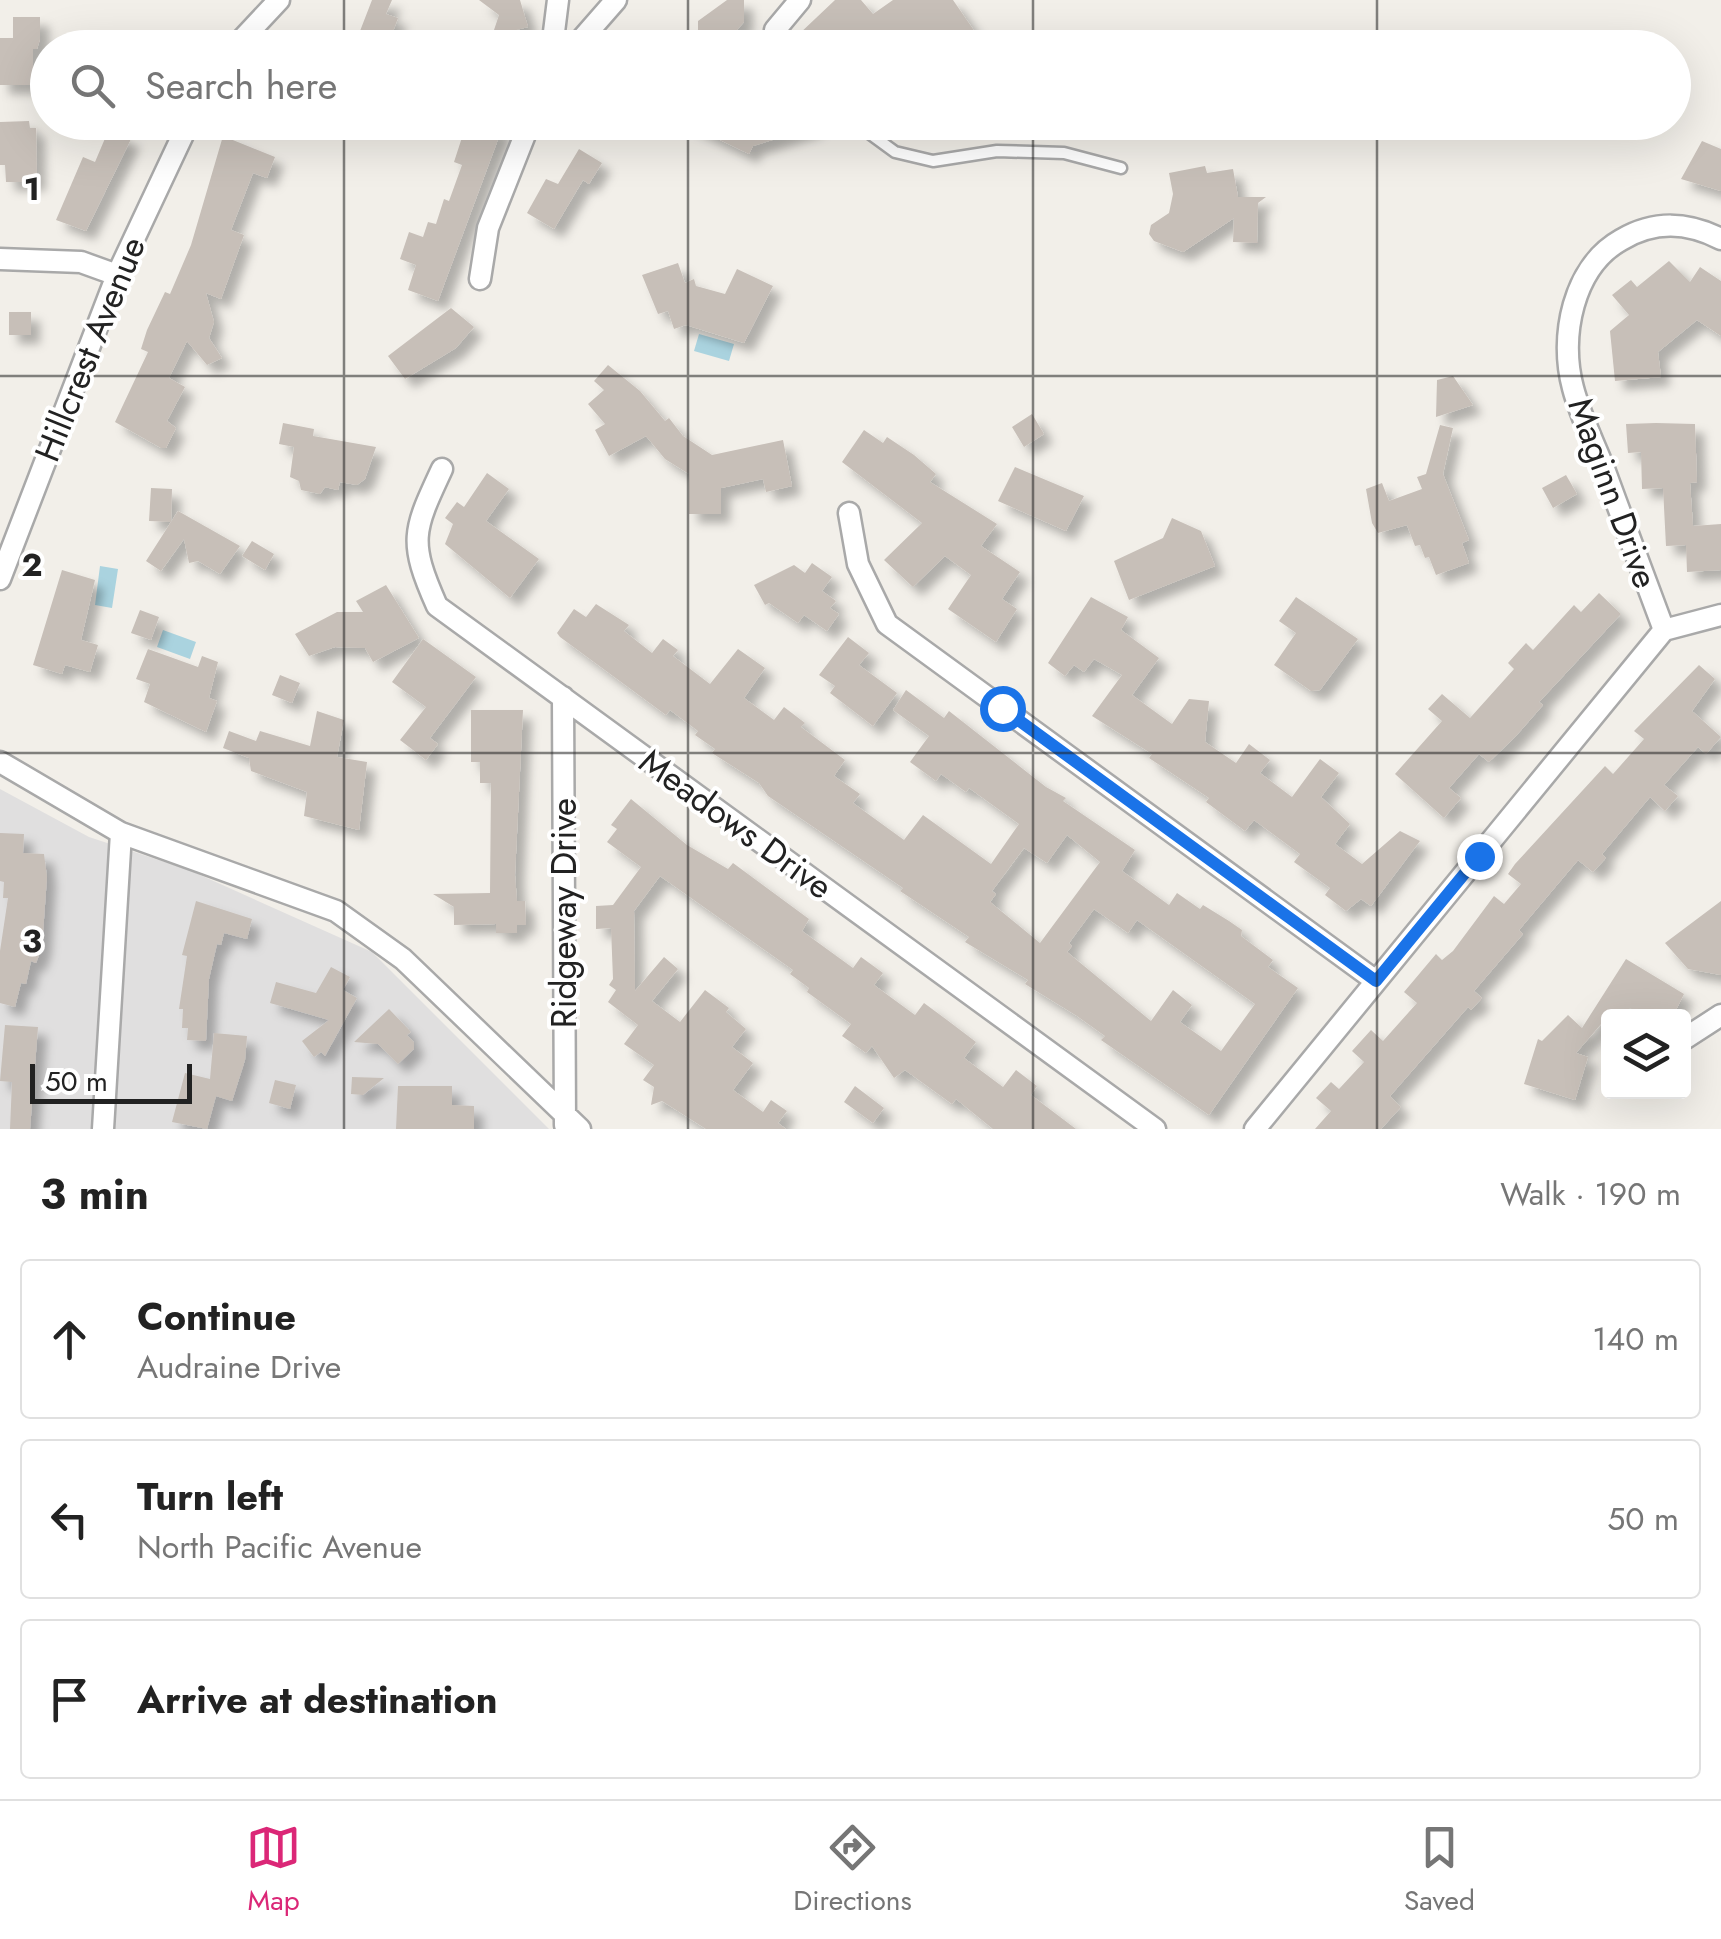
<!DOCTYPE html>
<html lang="en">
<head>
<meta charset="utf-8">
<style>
	:root { --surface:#fff; --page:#f6f6f6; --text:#222; --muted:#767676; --line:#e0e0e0; --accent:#db2777 }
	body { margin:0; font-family:Jost,sans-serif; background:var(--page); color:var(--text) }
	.controls { position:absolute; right:30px; bottom:30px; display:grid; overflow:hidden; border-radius:10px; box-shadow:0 10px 40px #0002 }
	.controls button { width:90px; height:90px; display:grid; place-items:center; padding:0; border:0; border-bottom:2px solid var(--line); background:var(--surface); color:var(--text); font:50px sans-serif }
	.scale { position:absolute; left:30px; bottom:25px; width:162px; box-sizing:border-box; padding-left:10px; border:5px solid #222; border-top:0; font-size:28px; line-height:35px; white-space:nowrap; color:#222; -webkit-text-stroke:8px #fff; paint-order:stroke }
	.stop { position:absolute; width:30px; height:30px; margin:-22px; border:8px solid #1a73e8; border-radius:50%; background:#fff }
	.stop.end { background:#1a73e8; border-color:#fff; box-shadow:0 2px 10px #0008 }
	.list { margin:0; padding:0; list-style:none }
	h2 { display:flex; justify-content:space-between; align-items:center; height:130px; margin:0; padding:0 40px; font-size:42px }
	h2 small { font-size:32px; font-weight:400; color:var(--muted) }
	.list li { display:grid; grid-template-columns:65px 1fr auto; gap:30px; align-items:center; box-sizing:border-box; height:160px; margin:0 20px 20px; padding:0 20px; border:2px solid var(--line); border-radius:10px }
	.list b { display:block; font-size:38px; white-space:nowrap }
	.list p { margin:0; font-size:32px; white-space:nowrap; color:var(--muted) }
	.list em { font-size:32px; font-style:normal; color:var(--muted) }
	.icon { flex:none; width:55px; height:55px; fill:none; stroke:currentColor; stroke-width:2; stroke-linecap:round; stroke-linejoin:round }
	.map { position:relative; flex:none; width:1721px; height:1129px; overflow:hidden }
	.search { position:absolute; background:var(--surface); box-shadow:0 10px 40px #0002; left:30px; right:30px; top:30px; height:110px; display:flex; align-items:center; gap:25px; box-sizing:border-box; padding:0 35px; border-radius:55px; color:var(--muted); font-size:38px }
	.sheet { height:670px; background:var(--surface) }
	nav { display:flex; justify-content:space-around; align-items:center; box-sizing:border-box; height:140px; border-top:2px solid var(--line); background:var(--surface); font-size:28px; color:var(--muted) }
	nav a { display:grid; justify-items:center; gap:5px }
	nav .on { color:var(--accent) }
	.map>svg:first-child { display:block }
</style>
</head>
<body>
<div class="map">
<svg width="1721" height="1129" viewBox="0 0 1721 1129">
	<defs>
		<filter id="shadow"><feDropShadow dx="9" dy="9" stdDeviation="5" flood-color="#0004"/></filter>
	</defs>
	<rect width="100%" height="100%" fill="#f2efe9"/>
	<!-- residential -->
	<path fill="#e0dfdf" d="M0,789L89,837L189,870L372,952L549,1129H0Z"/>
	<!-- water -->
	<path fill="#aad3df" d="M699,334L734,344L729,361L694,351Z
		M100,566L118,569L112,608L95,605Z
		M163,630L196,642L190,659L157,647Z"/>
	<!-- building -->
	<path fill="#c7bfb8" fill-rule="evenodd" filter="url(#shadow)" d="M372,0H392L386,14L398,18L387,48L355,44Z
		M479,0H520L528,27L492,36L499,15Z
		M727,0H744V22L729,39V48H704L705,38H698V21Z
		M835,0H861L873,14L893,0H953L986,48H809L797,36Z
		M13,17H40V39L37,49H33V85H0V38H13Z
		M29,121L30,128H36L37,182H6L5,165H0V122Z
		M467,122L503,126L438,301L408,290L416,265L400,259L409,232L423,237L428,222L436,224L444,199L449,201L462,165L454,162Z
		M683,122H814V127L753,146L749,154Z
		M109,129L131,139L86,231L56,220L83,157L95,162Z
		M223,136L275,157L267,178L253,173L231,230L244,235L221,299L206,293L214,322L209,338L222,358L207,365L187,341L169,378L185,387L167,421L176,428L166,448H161L115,422L148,352L141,349L147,330L165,292L170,294L191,245Z
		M1702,141L1721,149V191L1681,179Z
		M579,149L602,163L589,184L583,180L554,229L527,213L546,179L558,184Z
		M1205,166L1207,173L1233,169L1238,197H1266L1258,203L1257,243L1233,242L1234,218L1183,252L1154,241L1149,234L1151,225L1169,213L1173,194L1169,173Z
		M1669,261L1690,282L1700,267L1721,281V336L1697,320L1658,352L1661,377L1615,381L1610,331L1629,315L1612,295L1631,280L1637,287Z
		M678,263L685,283L694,279L696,286L725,294L737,269L773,286L744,343L686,325L674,329L668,311L658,314L642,275Z
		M451,308L474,327L456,348L405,379L388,356Z
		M9,312H31V335H9Z
		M608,365L640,391L665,421L669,418L683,436L712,455L783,440L792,486L766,492L763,479L721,488V514H689V474L665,459L646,436L609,456L595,430L605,424L588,404L604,390L594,381Z
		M1453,376L1473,405L1436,417L1437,380Z
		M1032,414L1044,434L1024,447L1012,427Z
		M283,423L314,429L313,436L376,447L365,479L357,485L340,482L338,490L325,487L320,494L301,490L299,481L290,477L294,447L279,444Z
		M1656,423L1695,424L1697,482L1690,483L1693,526L1721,524V570L1687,572L1686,545L1666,546L1663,488L1642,489L1641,452L1628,453L1626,424Z
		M1440,425L1453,428L1443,474L1469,540L1462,543L1469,563L1436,575L1429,557L1425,558L1420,545L1415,546L1407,525L1378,533L1372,523L1366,489L1382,483L1389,501L1422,489L1417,477L1426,474Z
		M864,430L883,443L887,437L914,455L936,474L930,482L997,524L981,546L1020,572L1002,599L1017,609L996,642L948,609L971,575L945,556L913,587L884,560L922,523L842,462Z
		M1015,467L1084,496L1066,531L998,501Z
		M487,473L509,489L486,521L539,559L510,598L445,544L453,524L445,518L457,502L464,507Z
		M1566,475L1577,494L1553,508L1542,488Z
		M151,488L172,489L171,522L149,521Z
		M178,511L240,546L220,574L198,561L189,563L184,539L161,571L146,561Z
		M1172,518L1201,531L1215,566L1129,600L1114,561L1163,538Z
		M252,541L274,554L265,570L242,556Z
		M812,563L832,577L822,591L836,601L830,608L839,614L827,631L804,615L798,623L769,603L765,605L754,585L794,565L805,573Z
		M62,570L95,580L81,640L98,645L90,672L65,665L62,674L33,665Z
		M386,585L419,638L373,662L365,648L335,647L309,656L295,634L337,612H363L356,601Z
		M1599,593L1621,614L1539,702L1543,705L1515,737L1489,762L1479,754L1449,788L1461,798L1444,818L1395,774L1442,721L1428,709L1442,694L1470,718L1514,669L1508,663L1526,643L1533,650L1574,605L1581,612Z
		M1091,597L1128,617L1121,630L1159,658L1132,695L1172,724L1189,699L1209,701L1205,742L1236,763L1249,744L1270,760L1260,773L1292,797L1320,759L1339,773L1321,797L1350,824L1335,844L1362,864L1400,831L1420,841L1371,906L1361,899L1346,911L1325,895L1330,888L1294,862L1300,854L1254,820L1245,831L1206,802L1209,798L1149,758L1152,754L1092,716L1122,675L1094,659L1084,672L1074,665L1065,676L1048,663Z
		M1296,597L1358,639L1320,690L1311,691L1274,665L1296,633L1279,621Z
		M596,604L629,625L624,631L652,653L663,639L678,650L673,656L710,684L738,649L765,668L744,698L774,720L784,707L805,723L801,727L845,760L834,776L860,794L853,803L904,840L923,815L991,864L1019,824L969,788L966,792L941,774L936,781L910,762L929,736L893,710L906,690L944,718L949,711L1046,787L1066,798L1063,801L1135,850L1122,871L1169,905L1177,893L1200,909L1203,905L1229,921L1242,930L1241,936L1273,960L1268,967L1298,988L1209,1115L1101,1040L1105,1036L1077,1016L1025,984L1028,980L965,942L969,937L900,891L903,888L768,796L759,783L712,753L715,749L695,735L698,731L670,710L666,715L560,637L557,633L574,609L586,617ZM1067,835L1100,862L1040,943L990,902L996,894L992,891L1024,848L1047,863ZM1094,909L1128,933L1137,920L1255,1004L1221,1051L1180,1022L1192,1005L1173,990L1151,1021L1067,952L1072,946L1069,943Z
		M140,610L159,617L151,640L131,633Z
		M848,637L869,653L859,665L897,693L873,726L830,693L835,686L819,675Z
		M423,639L476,677L430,738L438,744L426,760L400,740L426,707L392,682Z
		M148,649L198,667L202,656L218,662L209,698L217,701L206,732L144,702L150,684L136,679Z
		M1699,665L1715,679L1692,711L1721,737L1706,754L1698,747L1664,785L1678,796L1665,811L1650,797L1602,854L1606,858L1593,872L1578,860L1519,930L1523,934L1474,991L1482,998L1471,1010L1468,1007L1390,1096L1401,1107L1381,1129H1315L1331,1111L1316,1098L1331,1082L1339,1089L1364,1062L1352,1051L1371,1030L1383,1041L1417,1003L1404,992L1436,954L1442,960L1453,951L1494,896L1504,904L1521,884L1508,874L1515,864L1605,766L1613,774L1644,739L1634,731Z
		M280,675L300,683L292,703L272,695Z
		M471,710H523L515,875L517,901H525L526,925H517V933H496V924L454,925V907L433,894L490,893L491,783H480V762H471Z
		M317,711L344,720L337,757L367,762L359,830L304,816L307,792L251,771L249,758L223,748L229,731L256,741L260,731L310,746Z
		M631,799L687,845L728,869L733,863L809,919L802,931L853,968L861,957L883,973L874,985L915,1015L924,1003L947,1020L976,1042L964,1058L1003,1087L1016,1070L1037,1086L1031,1095L1076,1129H993L956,1099L952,1104L905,1070L894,1078L872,1046L866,1053L842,1036L851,1024L807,992L809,988L790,974L793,970L660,876L634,911L635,991L664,957L678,969L652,1001L680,1022L705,990L729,1008L726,1012L746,1029L732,1047L753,1063L733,1090L763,1112L771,1100L787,1111L778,1123L786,1129H706L662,1101L651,1105L654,1087L643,1080L654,1065L624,1044L638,1025L608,1002L616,990L609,985L613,979L611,928L596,929V906L613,905L641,867L607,842L617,829L611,825Z
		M0,833L24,834L23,853L44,854L47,877L42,947L36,963L31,961L26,984L21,983L15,1007L0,1003V951L8,898H3L4,882L0,881Z
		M196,901L252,919L247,939L224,933L221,945L217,944L209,979L206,1041L187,1040L188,1028H182L183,1009H179L187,956L182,955Z
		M1721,901V975L1688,969L1665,943Z
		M1626,959L1684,994L1673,1016H1644L1630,1008L1625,1016H1608L1576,1053L1588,1057L1575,1100L1524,1084L1538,1039L1542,1041L1568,1015L1582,1028Z
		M331,967L350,977L343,990L357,998L325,1056L321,1052L314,1057L302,1041L329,1020L270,1003L276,982L316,993Z
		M389,1009L411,1032L407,1035L414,1042V1049L398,1064L378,1044L354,1042Z
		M5,1025L38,1027L30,1129H10L12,1082L0,1081Z
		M214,1033L247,1036L245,1060L232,1101L216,1096L207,1129L172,1122L185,1073L210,1079Z
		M352,1077L384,1078L363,1095L351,1094Z
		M275,1080L296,1085L290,1109L269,1103Z
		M398,1086H452V1105L474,1106V1129H396Z
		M855,1086L884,1108L873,1123L844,1102Z"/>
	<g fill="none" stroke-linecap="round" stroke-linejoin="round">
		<!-- service casing -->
		<g stroke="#a9a9a9" stroke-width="15">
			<path id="service" d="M854,122L895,152L933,161L997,151L1064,153L1121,168"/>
		</g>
		<!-- minor casing -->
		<g stroke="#a9a9a9" stroke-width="25">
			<path id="minor" d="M234,48L279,0
				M552,48L558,0
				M574,48L616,0
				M773,48L775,30L800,0
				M0,259L81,262L117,275
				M480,279L488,228L530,122
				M442,469C413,531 408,541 437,606L1155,1129
				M849,513L858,564L887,624L1376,981
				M0,579L117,275L189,122
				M1664,630C1644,576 1623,521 1603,466C1593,441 1580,415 1573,388C1559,337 1573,267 1621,240C1655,220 1687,222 1721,239
				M563,697L565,1125
				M0,762L121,833L336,911L403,959L580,1129
				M1684,1039L1721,1015
				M103,1129L121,833
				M1255,1129L1664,630L1721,615"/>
		</g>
		<!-- service -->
		<use href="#service" stroke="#fff" stroke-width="10"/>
		<!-- minor -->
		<use href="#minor" stroke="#fff" stroke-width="20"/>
	</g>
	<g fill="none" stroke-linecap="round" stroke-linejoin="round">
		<!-- route -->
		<path stroke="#1a73e8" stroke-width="12" d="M1002,708L1376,981L1479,856"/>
	</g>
	<!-- grid -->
	<path fill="none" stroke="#222" stroke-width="2.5" stroke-opacity="0.55" d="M344,0V48M688,0V48M1033,0V48M1377,0V48M344,122V1129M688,122V1129M1033,122V1129M1377,122V1129M0,376H1721M0,753H1721"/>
	<g text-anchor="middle" stroke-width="8" stroke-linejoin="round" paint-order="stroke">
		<!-- street labels -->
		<g font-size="35" fill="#222" stroke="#fff">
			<text transform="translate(90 349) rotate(-68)" y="12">Hillcrest Avenue</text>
			<text transform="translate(1613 493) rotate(70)" y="12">Maginn Drive</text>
			<text transform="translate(736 824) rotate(36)" y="12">Meadows Drive</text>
			<text transform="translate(564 913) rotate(-90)" y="12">Ridgeway Drive</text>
		</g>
	</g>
	<g font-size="32" text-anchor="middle" font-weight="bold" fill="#222" stroke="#fff" stroke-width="8" stroke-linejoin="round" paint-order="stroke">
		<text x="32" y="200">1</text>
		<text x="32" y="576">2</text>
		<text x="32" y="952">3</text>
	</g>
</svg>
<div class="controls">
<button><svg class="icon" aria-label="layers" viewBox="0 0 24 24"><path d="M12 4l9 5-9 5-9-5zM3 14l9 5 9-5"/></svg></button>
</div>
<div class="scale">50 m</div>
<div class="stop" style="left:1002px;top:708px"></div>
<div class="stop end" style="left:1479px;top:856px"></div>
<div class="search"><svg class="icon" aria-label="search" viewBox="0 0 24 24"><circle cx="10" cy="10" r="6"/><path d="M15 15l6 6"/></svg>Search here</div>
</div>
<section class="sheet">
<h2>3 min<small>Walk · 190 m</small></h2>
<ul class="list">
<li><svg class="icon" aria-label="ahead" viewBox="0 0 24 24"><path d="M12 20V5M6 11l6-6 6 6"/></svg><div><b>Continue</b><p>Audraine Drive</p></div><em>140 m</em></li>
<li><svg class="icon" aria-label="left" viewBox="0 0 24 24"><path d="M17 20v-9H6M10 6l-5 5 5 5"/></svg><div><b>Turn left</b><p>North Pacific Avenue</p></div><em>50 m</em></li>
<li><svg class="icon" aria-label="arrive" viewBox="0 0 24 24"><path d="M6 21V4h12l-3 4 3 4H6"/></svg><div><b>Arrive at destination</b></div></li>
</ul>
</section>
<nav>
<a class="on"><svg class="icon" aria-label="map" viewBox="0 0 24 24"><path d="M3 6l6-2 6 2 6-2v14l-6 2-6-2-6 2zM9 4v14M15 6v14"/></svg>Map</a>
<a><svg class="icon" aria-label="directions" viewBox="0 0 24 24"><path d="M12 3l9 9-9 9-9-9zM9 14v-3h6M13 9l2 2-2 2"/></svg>Directions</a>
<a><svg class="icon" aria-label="saved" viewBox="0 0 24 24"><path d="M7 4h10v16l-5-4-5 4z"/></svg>Saved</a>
</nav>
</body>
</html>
